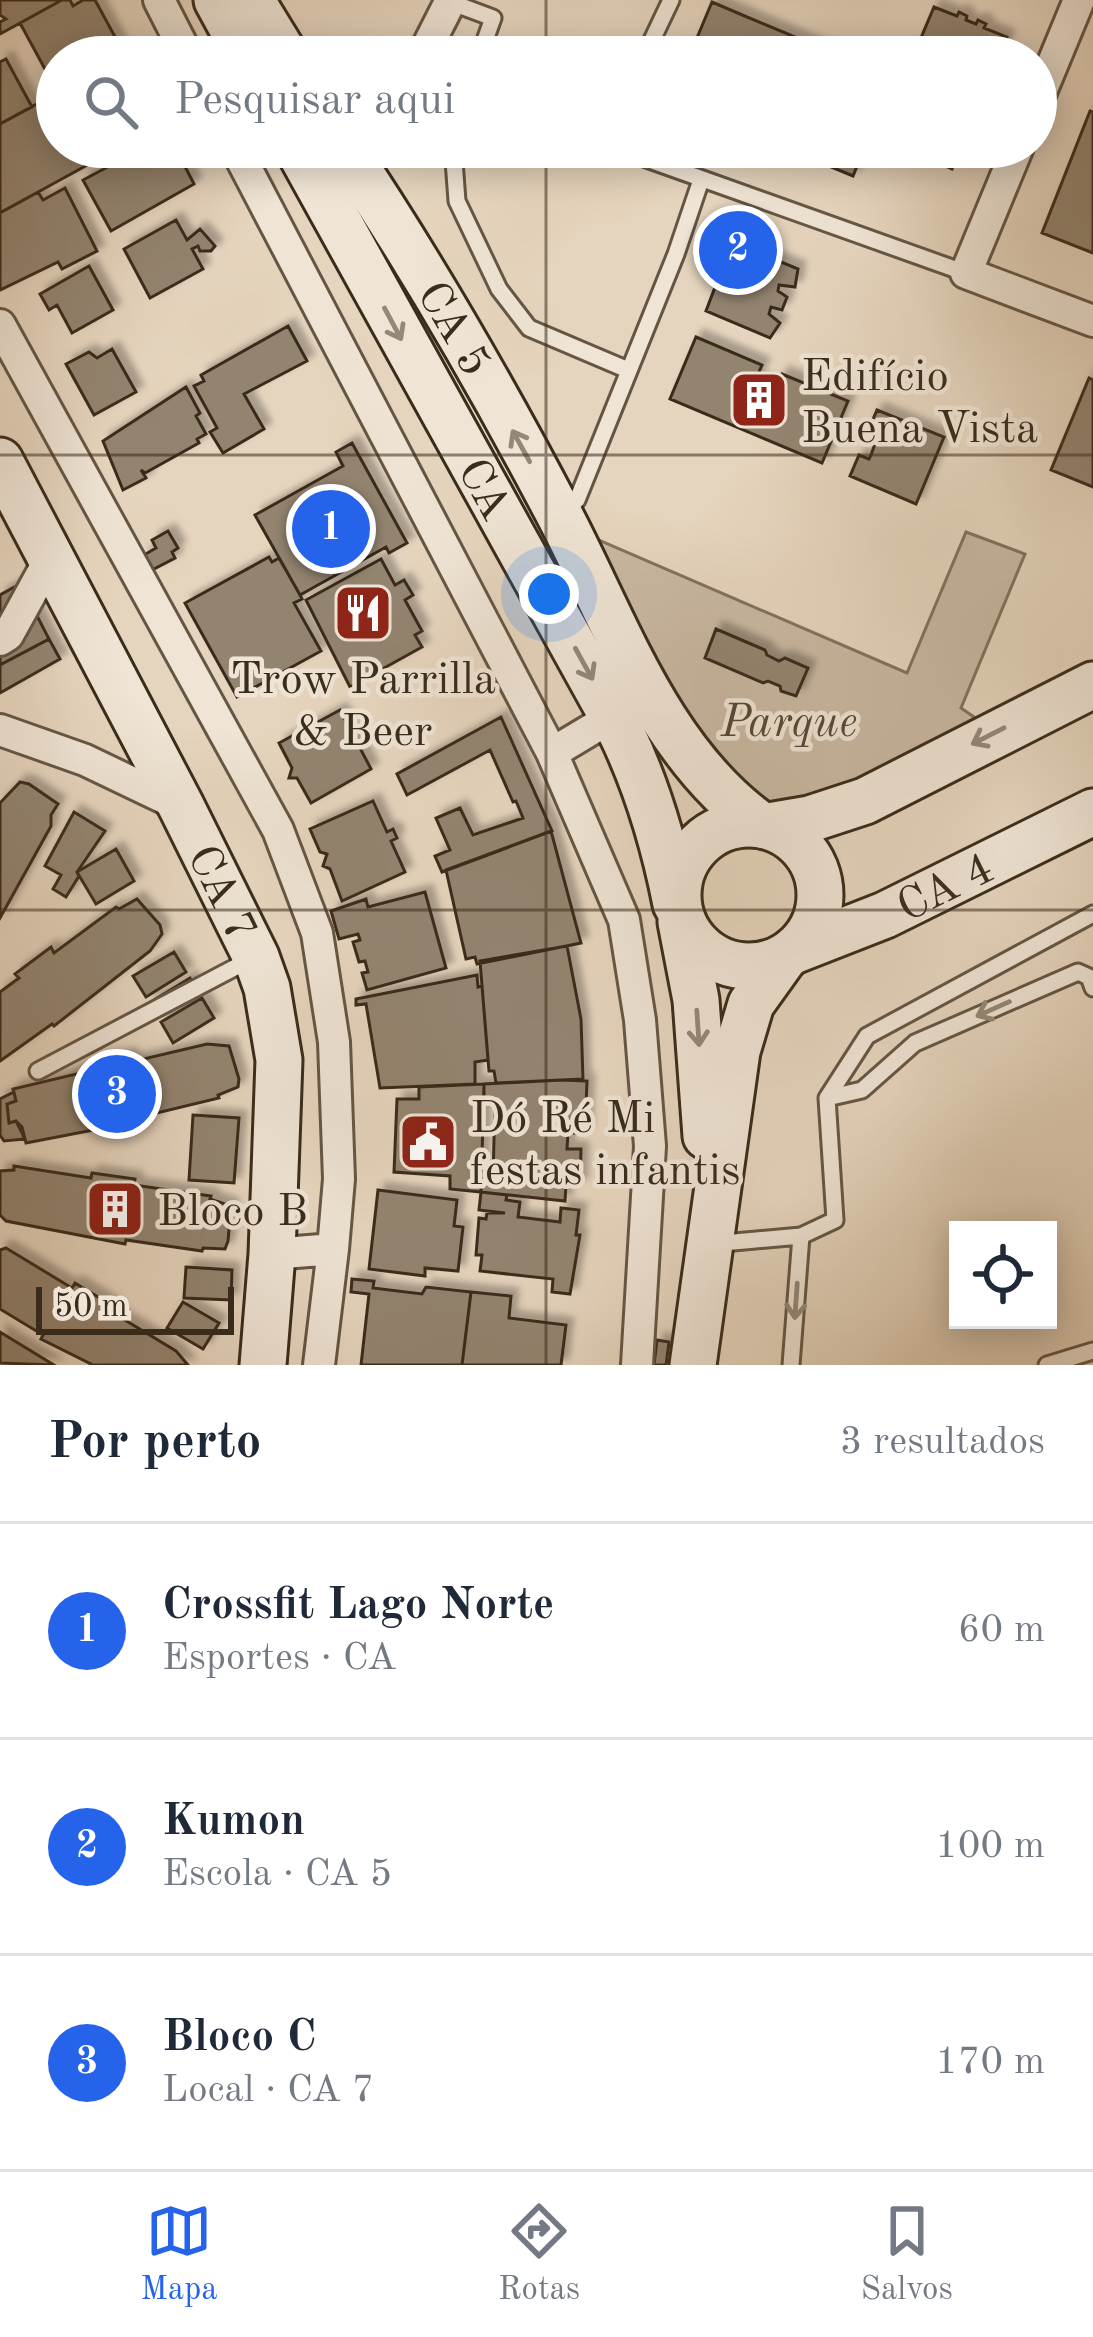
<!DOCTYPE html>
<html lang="pt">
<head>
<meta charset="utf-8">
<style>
	:root { --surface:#fff; --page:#f6f6f7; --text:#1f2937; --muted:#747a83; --line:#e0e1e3; --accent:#2563eb }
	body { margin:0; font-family:"Old Standard TT",serif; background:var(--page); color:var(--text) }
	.controls { position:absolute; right:36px; bottom:36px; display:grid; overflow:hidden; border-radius:0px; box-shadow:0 6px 30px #0003 }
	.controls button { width:108px; height:108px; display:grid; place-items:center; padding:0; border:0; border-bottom:3px solid var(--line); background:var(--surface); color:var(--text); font:60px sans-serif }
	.scale { position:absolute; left:36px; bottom:30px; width:198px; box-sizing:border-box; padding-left:12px; border:6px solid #3a2c1b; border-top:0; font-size:33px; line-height:42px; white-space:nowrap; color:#3a2c1b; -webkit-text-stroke:9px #efe4d5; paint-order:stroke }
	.you { position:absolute; left:549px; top:594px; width:42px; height:42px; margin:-30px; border:9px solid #fff; border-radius:50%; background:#1a73e8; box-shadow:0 0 0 18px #1a73e833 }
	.badge { display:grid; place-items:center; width:78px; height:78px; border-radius:50%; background:var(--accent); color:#fff; font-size:39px; font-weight:700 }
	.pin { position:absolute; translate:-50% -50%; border:6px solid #fff; box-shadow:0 3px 12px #0006 }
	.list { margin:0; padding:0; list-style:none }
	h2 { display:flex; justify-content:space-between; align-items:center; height:156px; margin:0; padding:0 48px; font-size:51px }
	h2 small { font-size:39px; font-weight:400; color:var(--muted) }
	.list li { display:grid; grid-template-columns:78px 1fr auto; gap:36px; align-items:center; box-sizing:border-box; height:216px; padding:0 48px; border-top:3px solid var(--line) }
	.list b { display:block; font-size:45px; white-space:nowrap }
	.list p { margin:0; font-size:39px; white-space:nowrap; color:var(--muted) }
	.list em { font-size:39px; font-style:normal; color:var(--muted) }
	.icon { flex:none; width:66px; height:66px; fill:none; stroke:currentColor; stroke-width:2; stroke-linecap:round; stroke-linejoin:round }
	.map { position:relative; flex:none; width:1093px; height:1365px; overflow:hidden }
	.search { position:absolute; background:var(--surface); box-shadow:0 6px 30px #0003; left:36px; right:36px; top:36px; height:132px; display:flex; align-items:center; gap:30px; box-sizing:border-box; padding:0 42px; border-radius:66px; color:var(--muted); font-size:45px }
	.sheet { height:804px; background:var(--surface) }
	nav { display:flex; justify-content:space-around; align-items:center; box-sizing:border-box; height:168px; border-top:3px solid var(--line); background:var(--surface); font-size:33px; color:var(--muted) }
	nav a { display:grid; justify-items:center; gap:6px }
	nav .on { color:var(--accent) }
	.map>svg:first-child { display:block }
</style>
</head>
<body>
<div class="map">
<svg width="1093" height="1365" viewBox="0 0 1093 1365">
	<defs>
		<filter id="shadow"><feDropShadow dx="7" dy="-7" stdDeviation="3" flood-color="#0004"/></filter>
	</defs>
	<rect width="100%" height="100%" fill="#e6d5be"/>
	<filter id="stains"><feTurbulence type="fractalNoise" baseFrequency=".00167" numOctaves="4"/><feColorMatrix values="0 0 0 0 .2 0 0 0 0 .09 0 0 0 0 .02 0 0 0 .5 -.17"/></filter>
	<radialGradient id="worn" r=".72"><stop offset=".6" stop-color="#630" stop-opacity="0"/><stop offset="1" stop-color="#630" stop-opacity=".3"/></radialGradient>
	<!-- green -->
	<path fill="#c9b8a2" stroke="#82725e" stroke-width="3" d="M966,532L1025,554L961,708L974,717L961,738L830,806L761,815L721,780L585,534L907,673Z"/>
	<!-- building -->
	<path fill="#938470" stroke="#3a2c1b" stroke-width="3" filter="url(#shadow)" d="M0,0H62L0,34V22L6,19L0,15Z
		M62,0H70L73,6L83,0H95L120,46L100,57H57V80L52,82L20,23Z
		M712,2L740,14L843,57H689Z
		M934,7L957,16L959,12L967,16L966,20L976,24L978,20L986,24L984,28L1007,37L999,57H913Z
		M6,59L32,107L0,124V62Z
		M57,93V147H120L0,213V124Z
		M1090,111L1093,112V253L1042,233Z
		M1090,111L1093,112V253L1042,233Z
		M120,147H175L194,184L111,231L83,180L119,161L113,151Z
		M783,147H865L853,176Z
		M900,147H961L952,169L930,159L928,163L911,151L909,156L900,152Z
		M65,188L97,251L62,269L58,262L0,290V213L38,192L43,200Z
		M176,220L187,240L200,229L215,246L211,251H200L198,246L192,249L203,269L150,298L124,249Z
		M735,243L798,269L795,287L779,285L778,291L787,297L782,310L771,307L769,314L780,323L770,338L706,311L731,245Z
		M89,266L113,310L72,333L57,305L49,310L40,294Z
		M288,326L307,361L244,394L264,429L223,453L210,432L217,428L194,386L204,381L201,375Z
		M696,337L762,365L756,379L776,387L782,374L848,401L822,463L670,399Z
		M112,349L136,392L94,415L66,364L89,352L97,358Z
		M1089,378L1093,380V487L1051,470Z
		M186,387L200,413L196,416L206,434L197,439L199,443L145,473L141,470L146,478L123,490L103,441Z
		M877,410L944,437L916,504L850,476L859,455L869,459L871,455L878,435L868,431Z
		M352,443L407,543L389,553L386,547L300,595L255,515L343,466L336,452Z
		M168,531L178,548L172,552L175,558L152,570L144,555L156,548L152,540Z
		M269,557L272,562L279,558L300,595L302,599L294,603L321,651L237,697L185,603Z
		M381,559L395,585L404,580L413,595L405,600L422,631L415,635L422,647L350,687L306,600Z
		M20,584L0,621V595Z
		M31,604L49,639L0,665V621Z
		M716,629L765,650L767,655L779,661L785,658L808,668L796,696L781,691L780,686L768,681L763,683L705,658Z
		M49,639L60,659L0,693V665Z
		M340,710L371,769L311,803L297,778H289L292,768L279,743Z
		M501,717L552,831L442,872L435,856L450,850L436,818L460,808L473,835L523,818L516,801L513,802L490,750L407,795L397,774Z
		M20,782L29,784L58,804L51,815V826L0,918V803Z
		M373,801L387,832L393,829L397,838L391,841L405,872L342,901L330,869L323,866L327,854L320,852L310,829Z
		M74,812L105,831L77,872L79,876L66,897L53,889L61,875L45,866Z
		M551,831L581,943L477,964L475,957L466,959L446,870Z
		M116,849L134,881L96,904L77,872Z
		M425,892L446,968L367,990L362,973L368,972L365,961L359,962L353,942L360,940L358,934L339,939L331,911L366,899L368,907Z
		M137,899L160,925L162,934L150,951L54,1026L52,1024L0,1061V992L19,978L15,974L51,947L54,953L116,907L119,909Z
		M567,946L581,1019L583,1079L496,1083L494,1071H489L480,961Z
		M174,952L186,972L146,997L133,976Z
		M477,975L478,987L482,986L488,1060L475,1062V1084L380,1088L366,1004L356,1005V999Z
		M190,978L198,992L157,1017L149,1003Z
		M202,998L214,1018L173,1043L161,1022Z
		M207,1044L229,1046L239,1079L238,1087L218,1095L219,1098L144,1116L145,1120L26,1143L22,1127L16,1121L9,1123L7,1104L16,1101L13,1089L89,1071L87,1066L130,1056L131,1062Z
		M562,1080L587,1081L585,1133H568L567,1149H581L580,1185H566L565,1201L481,1192V1178L493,1179L495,1098H484V1084Z
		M484,1084L481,1192L450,1189V1176L394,1172L397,1099H419V1087Z
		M14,1092L16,1101L7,1104L9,1123L16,1121L25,1139L4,1141L0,1135V1099Z
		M193,1115L239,1118L234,1183L189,1180Z
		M14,1166L91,1178L92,1173L135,1179L134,1185L211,1196L210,1199L231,1206L228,1241L225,1249L203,1248L202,1251L126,1240L125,1244L6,1221L0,1215V1171L14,1170Z
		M378,1190L457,1200L454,1226L463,1227L458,1271L425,1268V1276L369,1269Z
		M481,1192L507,1195L506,1200L520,1202L518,1217L560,1222L561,1208L579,1210L576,1235H580L570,1294L552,1292L553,1279L480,1271L482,1255H476L479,1218L486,1219L487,1213H505L479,1210Z
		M6,1248L72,1288L75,1283L113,1306L110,1311L176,1351L188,1365H93L41,1339L43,1335L0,1309V1250Z
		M186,1267L232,1270L231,1300L184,1298Z
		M352,1279L374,1281L373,1288L422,1294L426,1287L471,1292L462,1365H361L369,1294L351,1292Z
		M471,1292L511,1296L509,1318L566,1325L561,1365H462Z
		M183,1302L219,1323L203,1349L167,1328Z
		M0,1332L54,1365L0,1363Z
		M657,1340L669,1342L666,1365H654Z"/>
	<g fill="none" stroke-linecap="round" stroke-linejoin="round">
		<!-- lane casing -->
		<g stroke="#655644" stroke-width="21">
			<path id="lane" d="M450,2L493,18L479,57
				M644,57L671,0
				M453,147L457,201L499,289L529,328L628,370
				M613,147L966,273
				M561,512L577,500L676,254L701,180
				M38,1071L253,958
				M827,1098L862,1090L915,1043L1078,972L1089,977L1093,988
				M712,1244L801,1236L835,1220L827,1098L867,1036L1093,914
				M791,1365L801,1236
				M1047,1365L1093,1351"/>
		</g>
		<!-- street casing -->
		<g stroke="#655644" stroke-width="36">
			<path id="street" d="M159,0L188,57
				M422,57L451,0
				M1036,104L1079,0
				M235,147L552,753L624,920L640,1020L650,1146L637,1365
				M1018,147L966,273L1093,321
				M0,325L278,830L317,933L334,1042L339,1179L333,1249L272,1254
				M0,640L8,635L52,555
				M0,730L85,760L181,806
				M552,753L612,717
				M319,1365L333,1249"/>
		</g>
		<!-- secondary casing -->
		<g stroke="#3a2c1b" stroke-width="51">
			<g id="secondary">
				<path d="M217,0L248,57"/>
				<path d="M251,0L286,57"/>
				<path id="s1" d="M297,147L621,732C648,788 664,843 676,904"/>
				<path id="s2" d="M343,147C422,265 494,390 560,516C616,623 659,753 761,825"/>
				<path id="s3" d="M0,461L181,806L256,957L267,988L279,1060L272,1254L263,1365"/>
				<circle cx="749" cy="895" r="71"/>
				<path d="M769,826L810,819L865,801L1093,685"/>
				<path d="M681,922L696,1000L706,1136"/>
				<path id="s4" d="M793,951L885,915L1093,812"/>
				<path d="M693,1365L737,1051L751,1004L784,958"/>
			</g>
		</g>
		<!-- lane -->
		<use href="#lane" stroke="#efe4d5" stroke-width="15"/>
		<!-- street -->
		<use href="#street" stroke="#efe4d5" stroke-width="30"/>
		<!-- secondary -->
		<use href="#secondary" stroke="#efe4d5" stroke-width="45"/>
	</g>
	<!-- one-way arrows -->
	<defs><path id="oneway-shaft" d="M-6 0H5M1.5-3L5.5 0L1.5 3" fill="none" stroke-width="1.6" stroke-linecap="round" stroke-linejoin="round" transform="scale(3)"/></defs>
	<g stroke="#948878">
		<use href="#oneway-shaft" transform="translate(393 324) rotate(62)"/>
		<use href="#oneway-shaft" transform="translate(521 446) rotate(-119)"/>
		<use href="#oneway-shaft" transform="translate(584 664) rotate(61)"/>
		<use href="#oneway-shaft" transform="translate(988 736) rotate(153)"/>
		<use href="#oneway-shaft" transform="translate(993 1009) rotate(156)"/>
		<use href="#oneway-shaft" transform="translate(698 1028) rotate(86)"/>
		<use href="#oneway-shaft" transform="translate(796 1301) rotate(94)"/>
	</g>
	<!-- grid -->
	<path fill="none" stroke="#3a2c1b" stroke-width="3" stroke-opacity="0.55" d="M546,0V57M546,147V1365M0,455H1093M0,910H1093"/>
	<!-- icons -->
	<defs>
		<g id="building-square" transform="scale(3)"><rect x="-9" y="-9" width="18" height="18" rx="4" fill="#8f2418" stroke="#efe4d5"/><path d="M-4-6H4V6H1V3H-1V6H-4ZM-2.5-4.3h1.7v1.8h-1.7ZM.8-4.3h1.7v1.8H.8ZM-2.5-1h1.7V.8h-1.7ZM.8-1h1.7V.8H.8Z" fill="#fff"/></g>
		<g id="restaurant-square" transform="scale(3)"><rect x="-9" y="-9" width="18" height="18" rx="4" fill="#8f2418" stroke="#efe4d5"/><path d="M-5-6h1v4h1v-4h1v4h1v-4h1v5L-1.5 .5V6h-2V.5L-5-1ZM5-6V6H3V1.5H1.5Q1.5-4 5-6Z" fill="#fff"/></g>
		<g id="civic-square" transform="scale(3)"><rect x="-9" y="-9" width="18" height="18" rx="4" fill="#8f2418" stroke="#efe4d5"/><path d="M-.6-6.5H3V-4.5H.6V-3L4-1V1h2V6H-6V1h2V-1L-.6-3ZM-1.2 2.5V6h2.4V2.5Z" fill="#fff"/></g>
	</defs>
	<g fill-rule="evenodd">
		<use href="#building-square" x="759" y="400"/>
		<use href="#restaurant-square" x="363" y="613"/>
		<use href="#civic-square" x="428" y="1142"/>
		<use href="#building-square" x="115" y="1209"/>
	</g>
	<g text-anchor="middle" stroke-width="9" stroke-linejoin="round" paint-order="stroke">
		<!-- street labels -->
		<g font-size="45" fill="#3a2c1b" stroke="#efe4d5">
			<text dy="16" stroke="none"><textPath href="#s2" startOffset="213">CA 5</textPath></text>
			<text dy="16" stroke="none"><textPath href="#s1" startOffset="390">CA</textPath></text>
			<text dy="16" stroke="none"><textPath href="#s4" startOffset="165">CA 4</textPath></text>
			<text dy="16" stroke="none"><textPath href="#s3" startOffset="486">CA 7</textPath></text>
		</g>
		<!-- poi labels -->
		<g font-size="45" fill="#3a2c1b" stroke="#efe4d5" text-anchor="start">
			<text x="801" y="390">Edifício<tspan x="801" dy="52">Buena Vista</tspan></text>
			<text x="363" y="693" text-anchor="middle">Trow Parrilla<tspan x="363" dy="52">&amp; Beer</tspan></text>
			<text x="470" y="1132">Dó Ré Mi<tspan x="470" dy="52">festas infantis</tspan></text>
			<text x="157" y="1225">Bloco B</text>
		</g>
		<!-- park labels -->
		<g font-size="45" font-style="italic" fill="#574836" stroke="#efe4d5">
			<text x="789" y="736">Parque</text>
		</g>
	</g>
	<rect width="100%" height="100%" filter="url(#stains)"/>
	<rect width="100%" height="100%" fill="url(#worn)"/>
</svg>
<div class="controls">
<button><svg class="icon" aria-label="locate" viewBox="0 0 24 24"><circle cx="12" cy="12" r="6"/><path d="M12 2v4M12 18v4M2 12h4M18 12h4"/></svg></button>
</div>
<div class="scale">50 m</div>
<div class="you"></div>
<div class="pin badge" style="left:331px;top:529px">1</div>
<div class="pin badge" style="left:738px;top:250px">2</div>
<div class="pin badge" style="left:117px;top:1094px">3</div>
<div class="search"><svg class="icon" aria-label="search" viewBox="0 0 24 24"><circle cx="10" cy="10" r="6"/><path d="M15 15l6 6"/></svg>Pesquisar aqui</div>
</div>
<section class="sheet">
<h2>Por perto<small>3 resultados</small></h2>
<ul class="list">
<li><span class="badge">1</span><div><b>Crossfit Lago Norte</b><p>Esportes · CA</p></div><em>60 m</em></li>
<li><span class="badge">2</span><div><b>Kumon</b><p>Escola · CA 5</p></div><em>100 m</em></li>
<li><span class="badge">3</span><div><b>Bloco C</b><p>Local · CA 7</p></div><em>170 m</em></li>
</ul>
</section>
<nav>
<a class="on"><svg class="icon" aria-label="map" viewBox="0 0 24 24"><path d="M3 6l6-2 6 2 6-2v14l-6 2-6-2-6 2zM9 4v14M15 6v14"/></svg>Mapa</a>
<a><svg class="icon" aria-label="directions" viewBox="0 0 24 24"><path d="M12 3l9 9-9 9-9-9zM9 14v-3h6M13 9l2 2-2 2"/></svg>Rotas</a>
<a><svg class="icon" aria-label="saved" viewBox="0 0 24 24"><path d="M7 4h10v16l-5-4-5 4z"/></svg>Salvos</a>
</nav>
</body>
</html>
